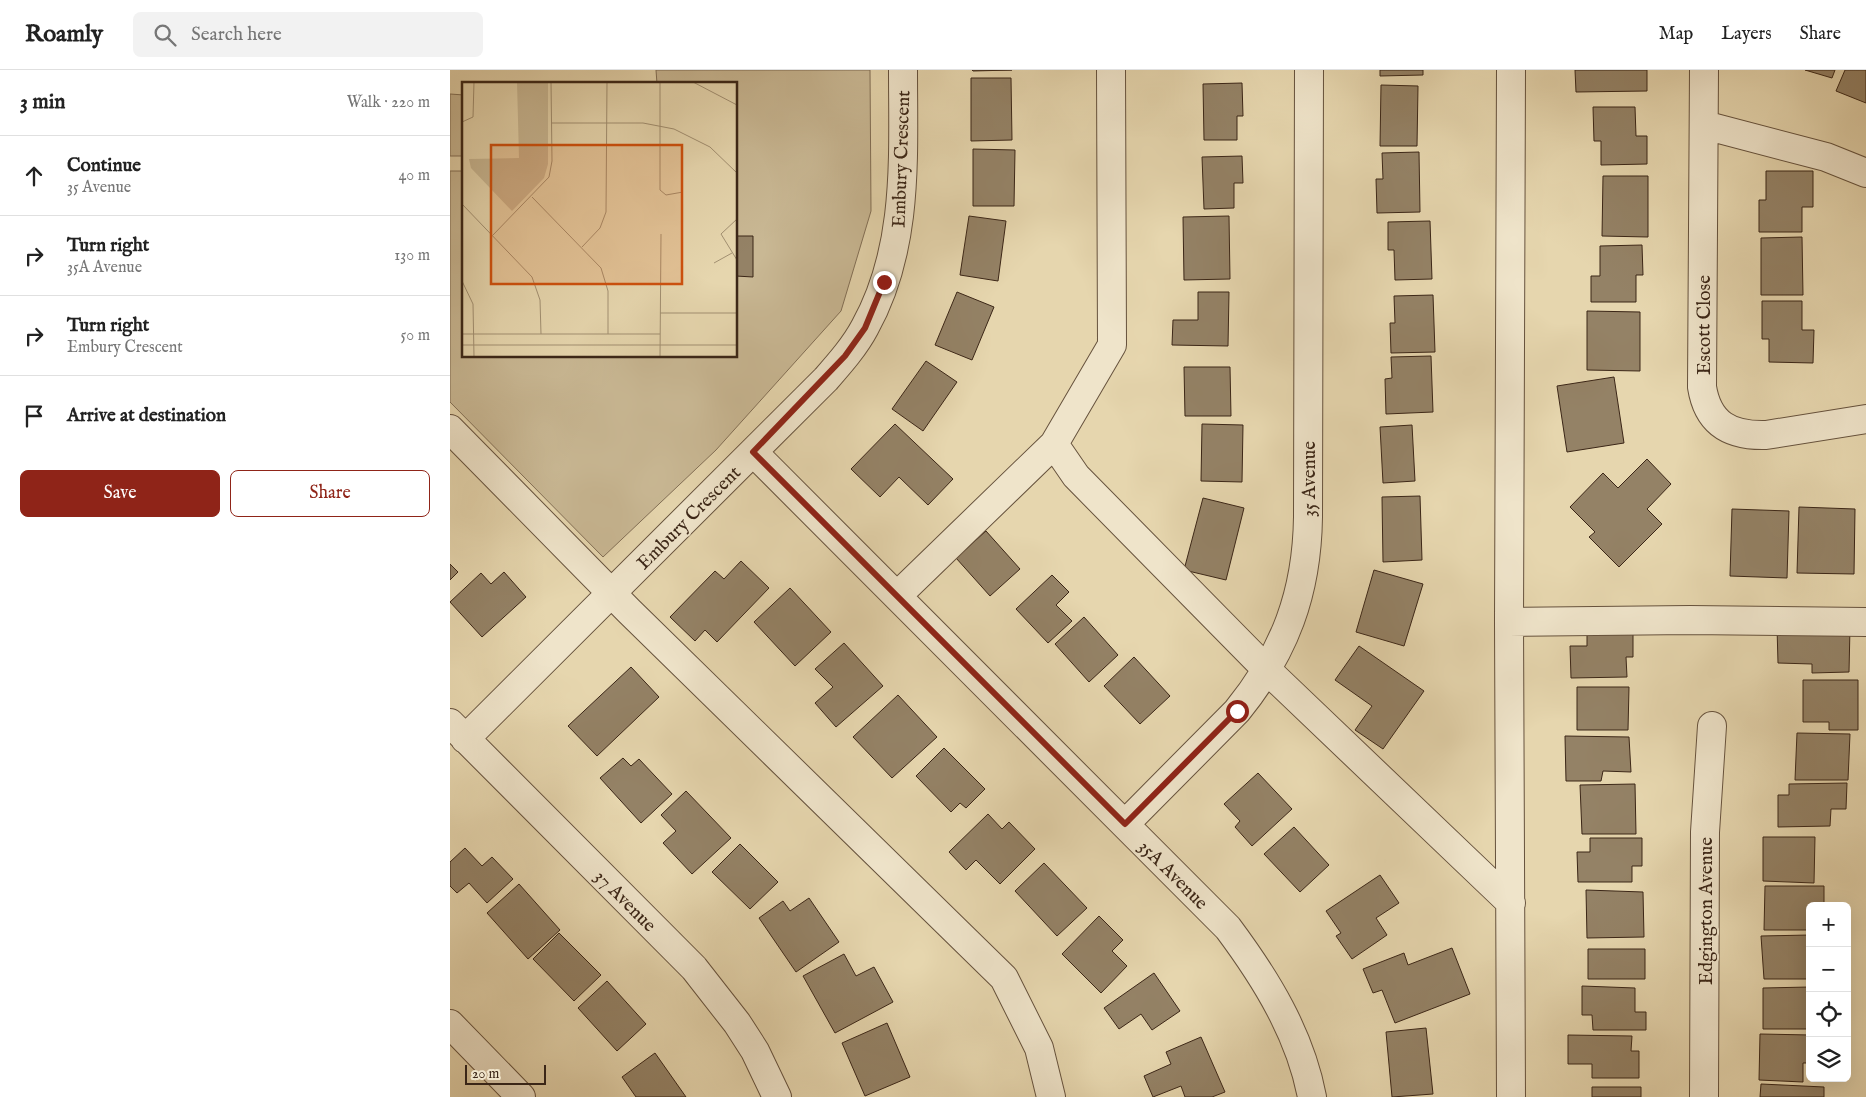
<!DOCTYPE html>
<html lang="en">
<head>
<meta charset="utf-8">
<style>
	:root { --surface:#fff; --page:#f2f2f2; --text:#222; --muted:#767676; --line:#e0e0e0; --accent:#8f2418 }
	body { margin:0; font-family:"IM FELL English",serif; background:var(--page); color:var(--text) }
	.controls { position:absolute; right:15px; bottom:15px; display:grid; overflow:hidden; border-radius:8px; box-shadow:0 5px 20px #0002 }
	.controls button { width:45px; height:45px; display:grid; place-items:center; padding:0; border:0; border-bottom:1px solid var(--line); background:var(--surface); color:var(--text); font:25px sans-serif }
	.scale { position:absolute; left:15px; bottom:12px; width:81px; box-sizing:border-box; padding-left:5px; border:2px solid #3b2617; border-top:0; font-size:14px; line-height:18px; white-space:nowrap; color:#3b2617; -webkit-text-stroke:4px #efe4ca; paint-order:stroke }
	.stop { position:absolute; width:15px; height:15px; margin:-11px; border:4px solid #8f2418; border-radius:50%; background:#fff }
	.stop.end { background:#8f2418; border-color:#fff; box-shadow:0 1px 5px #0008 }
	.list { margin:0; padding:0; list-style:none }
	h2 { display:flex; justify-content:space-between; align-items:center; height:65px; margin:0; padding:0 20px; font-size:21px }
	h2 small { font-size:16px; font-weight:400; color:var(--muted) }
	.list li { display:grid; grid-template-columns:32px 1fr auto; gap:15px; align-items:center; box-sizing:border-box; height:80px; padding:0 20px; border-top:1px solid var(--line) }
	.list b { display:block; font-size:19px; white-space:nowrap }
	.list p { margin:0; font-size:16px; white-space:nowrap; color:var(--muted) }
	.list em { font-size:16px; font-style:normal; color:var(--muted) }
	.actions { display:flex; gap:10px; padding:15px 20px }
	.actions a { flex:1; padding:11px 0; border:1px solid var(--accent); border-radius:8px; text-align:center; font-size:18px; color:var(--accent) }
	.actions .main { background:var(--accent); color:#fff }
	.icon { flex:none; width:28px; height:28px; fill:none; stroke:currentColor; stroke-width:2; stroke-linecap:round; stroke-linejoin:round }
	.map { position:relative; flex:none; width:1416px; height:1027px; overflow:hidden }
	header { display:flex; align-items:center; gap:30px; box-sizing:border-box; height:70px; padding:0 25px; background:var(--surface); border-bottom:1px solid var(--line) }
	header strong { font-size:24px }
	nav { display:flex; gap:28px; margin-inline-start:auto; font-size:18px }
	.search { width:350px; height:45px; background:var(--page); display:flex; align-items:center; gap:12px; box-sizing:border-box; padding:0 18px; border-radius:8px; color:var(--muted); font-size:19px }
	main { display:flex }
	aside { flex:1; background:var(--surface) }
	.map>svg:first-child { display:block }
</style>
</head>
<body>
<header>
<strong>Roamly</strong>
<div class="search"><svg class="icon" aria-label="search" viewBox="0 0 24 24"><circle cx="10" cy="10" r="6"/><path d="M15 15l6 6"/></svg>Search here</div>
<nav><a>Map</a><a>Layers</a><a>Share</a></nav>
</header>
<main>
<aside>
<h2>3 min<small>Walk · 220 m</small></h2>
<ul class="list">
<li><svg class="icon" aria-label="ahead" viewBox="0 0 24 24"><path d="M12 20V5M6 11l6-6 6 6"/></svg><div><b>Continue</b><p>35 Avenue</p></div><em>40 m</em></li>
<li><svg class="icon" aria-label="right" viewBox="0 0 24 24"><path d="M7 20v-9h11M14 6l5 5-5 5"/></svg><div><b>Turn right</b><p>35A Avenue</p></div><em>130 m</em></li>
<li><svg class="icon" aria-label="right" viewBox="0 0 24 24"><path d="M7 20v-9h11M14 6l5 5-5 5"/></svg><div><b>Turn right</b><p>Embury Crescent</p></div><em>50 m</em></li>
<li><svg class="icon" aria-label="arrive" viewBox="0 0 24 24"><path d="M6 21V4h12l-3 4 3 4H6"/></svg><div><b>Arrive at destination</b></div></li>
</ul>
<div class="actions"><a class="main">Save</a><a>Share</a></div>
</aside>
<div class="map">
<svg width="1416" height="1027" viewBox="0 0 1416 1027">
	<rect width="100%" height="100%" fill="#e6d6ae"/>
	<filter id="stains"><feTurbulence type="fractalNoise" baseFrequency=".004" numOctaves="4"/><feColorMatrix values="0 0 0 0 .2 0 0 0 0 .09 0 0 0 0 .02 0 0 0 .5 -.17"/></filter>
	<radialGradient id="worn" r=".72"><stop offset=".6" stop-color="#630" stop-opacity="0"/><stop offset="1" stop-color="#630" stop-opacity=".3"/></radialGradient>
	<!-- green -->
	<path fill="#c9b894" stroke="#826f56" d="M206,0H420L421,141L391,241L266,380L153,487L0,332V101H14V286H286V14H207Z
		M0,24L14,25V86H0Z"/>
	<!-- building -->
	<path fill="#948266" stroke="#3b2617" d="M522,0H562L523,1Z
		M930,0H973V5L930,6Z
		M1125,0H1197V21L1126,22Z
		M1355,0H1385L1382,8Z
		M1395,0H1416V33L1386,21Z
		M521,8H561L562,70L521,71Z
		M792,13L793,46H787V70H754L753,14Z
		M931,15L968,16L967,76H930Z
		M1143,37H1185L1186,66H1197V94L1151,95V71H1144Z
		M523,79L565,80L564,136H523Z
		M969,82L970,142L927,143L926,109H933L932,83Z
		M792,86L793,113H784V138L754,139L752,87Z
		M1316,101H1363V137H1352V162H1309V130H1316Z
		M1153,106H1198V167L1152,166Z
		M519,146L556,151L548,211L510,205Z
		M779,146L780,209L734,210L733,147Z
		M980,151L982,209L945,210L944,180H938V152Z
		M286,166H303V207L286,206Z
		M1352,167L1353,225H1311V168Z
		M1192,175L1193,205H1186V232H1141V206H1150V176Z
		M507,222L544,237L522,290L485,275Z
		M748,222H779L778,276L722,275L723,250H748Z
		M983,225L985,282L941,283L940,253H945L944,226Z
		M1312,231H1352V260H1364L1363,293L1319,292V269H1312Z
		M1137,241L1190,242V301L1137,300Z
		M981,286L983,342L936,344L935,309L942,308L941,287Z
		M476,291L507,312L473,361L442,339Z
		M734,297H780L781,346H735Z
		M1164,307L1174,373L1117,382L1107,316Z
		M445,354L503,409L478,435L449,407L430,427L401,399Z
		M752,354L793,355L792,412L751,411Z
		M962,355L965,411L933,413L930,357Z
		M1197,389L1221,414L1197,439L1212,454L1169,497L1139,467L1145,462L1120,437L1153,403L1168,418Z
		M970,426L972,490L933,492L932,427Z
		M753,428L794,438L776,510L734,500Z
		M1349,437L1405,439L1404,504L1347,503Z
		M1282,439L1339,441L1337,508L1280,506Z
		M536,461L570,499L540,526L506,488Z
		M291,491L319,518L267,572L255,560L245,571L220,547L265,501L274,509Z
		M0,494L8,502L0,510Z
		M924,500L973,514L954,576L906,562Z
		M54,502L76,527L32,567L0,532L31,503L41,514Z
		M602,505L619,522L606,535L622,551L598,573L566,539Z
		M340,518L381,562L345,596L304,552Z
		M634,547L668,585L639,612L605,574Z
		M1137,557H1183V587H1176L1177,607L1121,608L1120,576H1137Z
		M1327,557H1400L1399,602L1362,603V594L1328,593Z
		M394,573L433,616L386,657L365,633L383,617L365,599Z
		M909,576L974,621L933,679L905,660L922,636L885,610Z
		M684,587L720,626L690,654L654,616Z
		M181,597L209,627L147,686L118,656Z
		M1353,610H1408V660H1379V652H1353Z
		M1127,617H1179L1178,660H1127Z
		M448,625L487,667L442,708L403,667Z
		M1347,663L1400,664L1398,710H1345Z
		M1115,666L1179,667L1181,702L1153,701L1151,711H1116Z
		M494,678L535,719L516,738L510,733L501,742L466,706Z
		M173,688L181,696L189,689L222,724L191,753L150,708Z
		M808,703L842,739L802,776L785,757L790,751L774,734Z
		M1397,713L1396,739H1381L1380,756L1328,757V725H1339V714Z
		M1185,714L1186,764H1132L1130,715Z
		M236,721L281,768L242,804L213,773L226,761L211,745Z
		M538,744L552,759L559,752L585,779L550,814L526,790L516,800L499,782Z
		M844,757L879,795L850,822L814,784Z
		M1313,767H1365L1364,813L1313,811Z
		M1140,768H1192V796H1182V812H1128L1127,782H1140Z
		M290,774L328,812L300,839L262,802Z
		M15,778L32,796L42,787L63,809L37,833L19,813L7,823L0,816V792Z
		M594,793L637,838L607,866L565,821Z
		M930,805L949,833L926,848L937,865L902,889L886,866L891,863L876,841Z
		M69,814L110,860L78,889L37,843Z
		M1315,816H1374V836H1360L1359,860H1314Z
		M1136,820L1193,822L1194,867L1137,868Z
		M359,828L389,872L346,902L309,848L333,831L340,841Z
		M649,846L673,870L662,881L677,896L651,923L612,884Z
		M109,863L151,905L124,931L83,889Z
		M1360,865L1359,909H1314L1311,866Z
		M1002,878L1020,924L945,953L932,920L923,923L913,899L954,883L958,895Z
		M1138,879H1195V909H1138Z
		M394,884L406,906L424,897L443,932L385,963L353,906Z
		M704,903L730,941L702,960L691,944L669,959L654,938Z
		M157,911L196,954L167,981L128,938Z
		M1132,916L1185,918V942H1196V960H1143L1142,945H1132Z
		M1360,917V959H1313V918Z
		M437,953L460,1007L415,1026L392,973Z
		M976,958L983,1024L942,1027L936,962Z
		M1310,964L1360,965V993H1353V1012L1309,1010Z
		M1118,965L1182,966L1181,981H1189V1008H1142V994H1118Z
		M751,967L775,1022L762,1027H735L731,1016L703,1027L694,1006L721,994L716,982Z
		M205,983L236,1027H186L172,1007Z
		M1311,1014L1374,1017V1027H1310Z
		M1142,1017H1191V1027H1142Z"/>
	<g fill="none" stroke-linecap="round" stroke-linejoin="round">
		<!-- minor casing -->
		<g stroke="#66523d" stroke-width="30">
			<path id="minor" d="M1061,0L1059,552L1240,550L1416,552
				M1254,0L1252,317C1258,354 1280,366 1316,365L1416,349
				M1254,55L1376,87L1416,103
				M0,359L179,541L554,908L589,978L601,1027
				M604,374L626,406L817,600L1061,833
				M303,382L778,858C816,909 850,964 862,1027
				M447,526L604,374L662,275L661,0
				M1059,552L1061,1027
				M0,653L244,898L287,953L305,981L327,1027
				M15,669L376,309C390,293 405,276 415,257C459,178 453,88 453,0
				M675,754L787,641C835,582 857,523 858,447L859,0
				M0,954L71,1027
				M1254,1027L1255,762L1262,656"/>
		</g>
		<!-- minor -->
		<use href="#minor" stroke="#efe4ca" stroke-width="28"/>
	</g>
	<g fill="none" stroke-linecap="round" stroke-linejoin="round">
		<!-- route -->
		<path stroke="#8f2418" stroke-width="6" d="M434,212L415,258L395,286L303,382L675,754L787,641"/>
	</g>
	<g text-anchor="middle" stroke-width="4" stroke-linejoin="round" paint-order="stroke">
		<!-- street labels -->
		<g font-size="19" fill="#3b2617" stroke="#efe4ca">
			<text transform="translate(450 89) rotate(-88)" y="7">Embury Crescent</text>
			<text transform="translate(1253 255) rotate(-90)" y="7">Escott Close</text>
			<text transform="translate(858 409) rotate(-90)" y="7">35 Avenue</text>
			<text transform="translate(238 447) rotate(-45)" y="7">Embury Crescent</text>
			<text transform="translate(724 804) rotate(45)" y="7">35A Avenue</text>
			<text transform="translate(176 830) rotate(45)" y="7">37 Avenue</text>
			<text transform="translate(1255 841) rotate(-90)" y="7">Edgington Avenue</text>
		</g>
	</g>
	<!-- overview -->
	<g transform="translate(12 12)">
		<rect width="275" height="275" fill="#e6d6ae"/>
		<path d="M55,0H86V82L82,96L50,129L9,86L7,77L57,76Z" fill="#c9b894"/>
		<path fill="none" stroke="#a29072" stroke-width="1" d="M198,0V108L204,113L221,110M231,0L275,23M0,40L11,35L12,0M90,41H181L212,47L248,65L275,91M70,115L139,186L146,209V252M0,122L70,195L78,218L79,252M275,137L259,152L275,178M31,153L87,95L90,79L89,0M120,165L138,146L144,130L145,0M252,181L270,171M0,199L11,222L12,275M198,231H275M0,252H198M0,263H275M198,275L199,152"/>
		<path fill="#ce510e" fill-opacity="0.15" stroke="#ce510e" stroke-width="2.5" d="M29,63H220V202H29Z"/>
		<rect width="275" height="275" fill="none" stroke="#3b2617" stroke-width="2.5"/>
	</g>
	<rect width="100%" height="100%" filter="url(#stains)"/>
	<rect width="100%" height="100%" fill="url(#worn)"/>
</svg>
<div class="controls">
<button>+</button>
<button>−</button>
<button><svg class="icon" aria-label="locate" viewBox="0 0 24 24"><circle cx="12" cy="12" r="6"/><path d="M12 2v4M12 18v4M2 12h4M18 12h4"/></svg></button>
<button><svg class="icon" aria-label="layers" viewBox="0 0 24 24"><path d="M12 4l9 5-9 5-9-5zM3 14l9 5 9-5"/></svg></button>
</div>
<div class="scale">20 m</div>
<div class="stop" style="left:787px;top:641px"></div>
<div class="stop end" style="left:434px;top:212px"></div>
</div>
</main>
</body>
</html>
